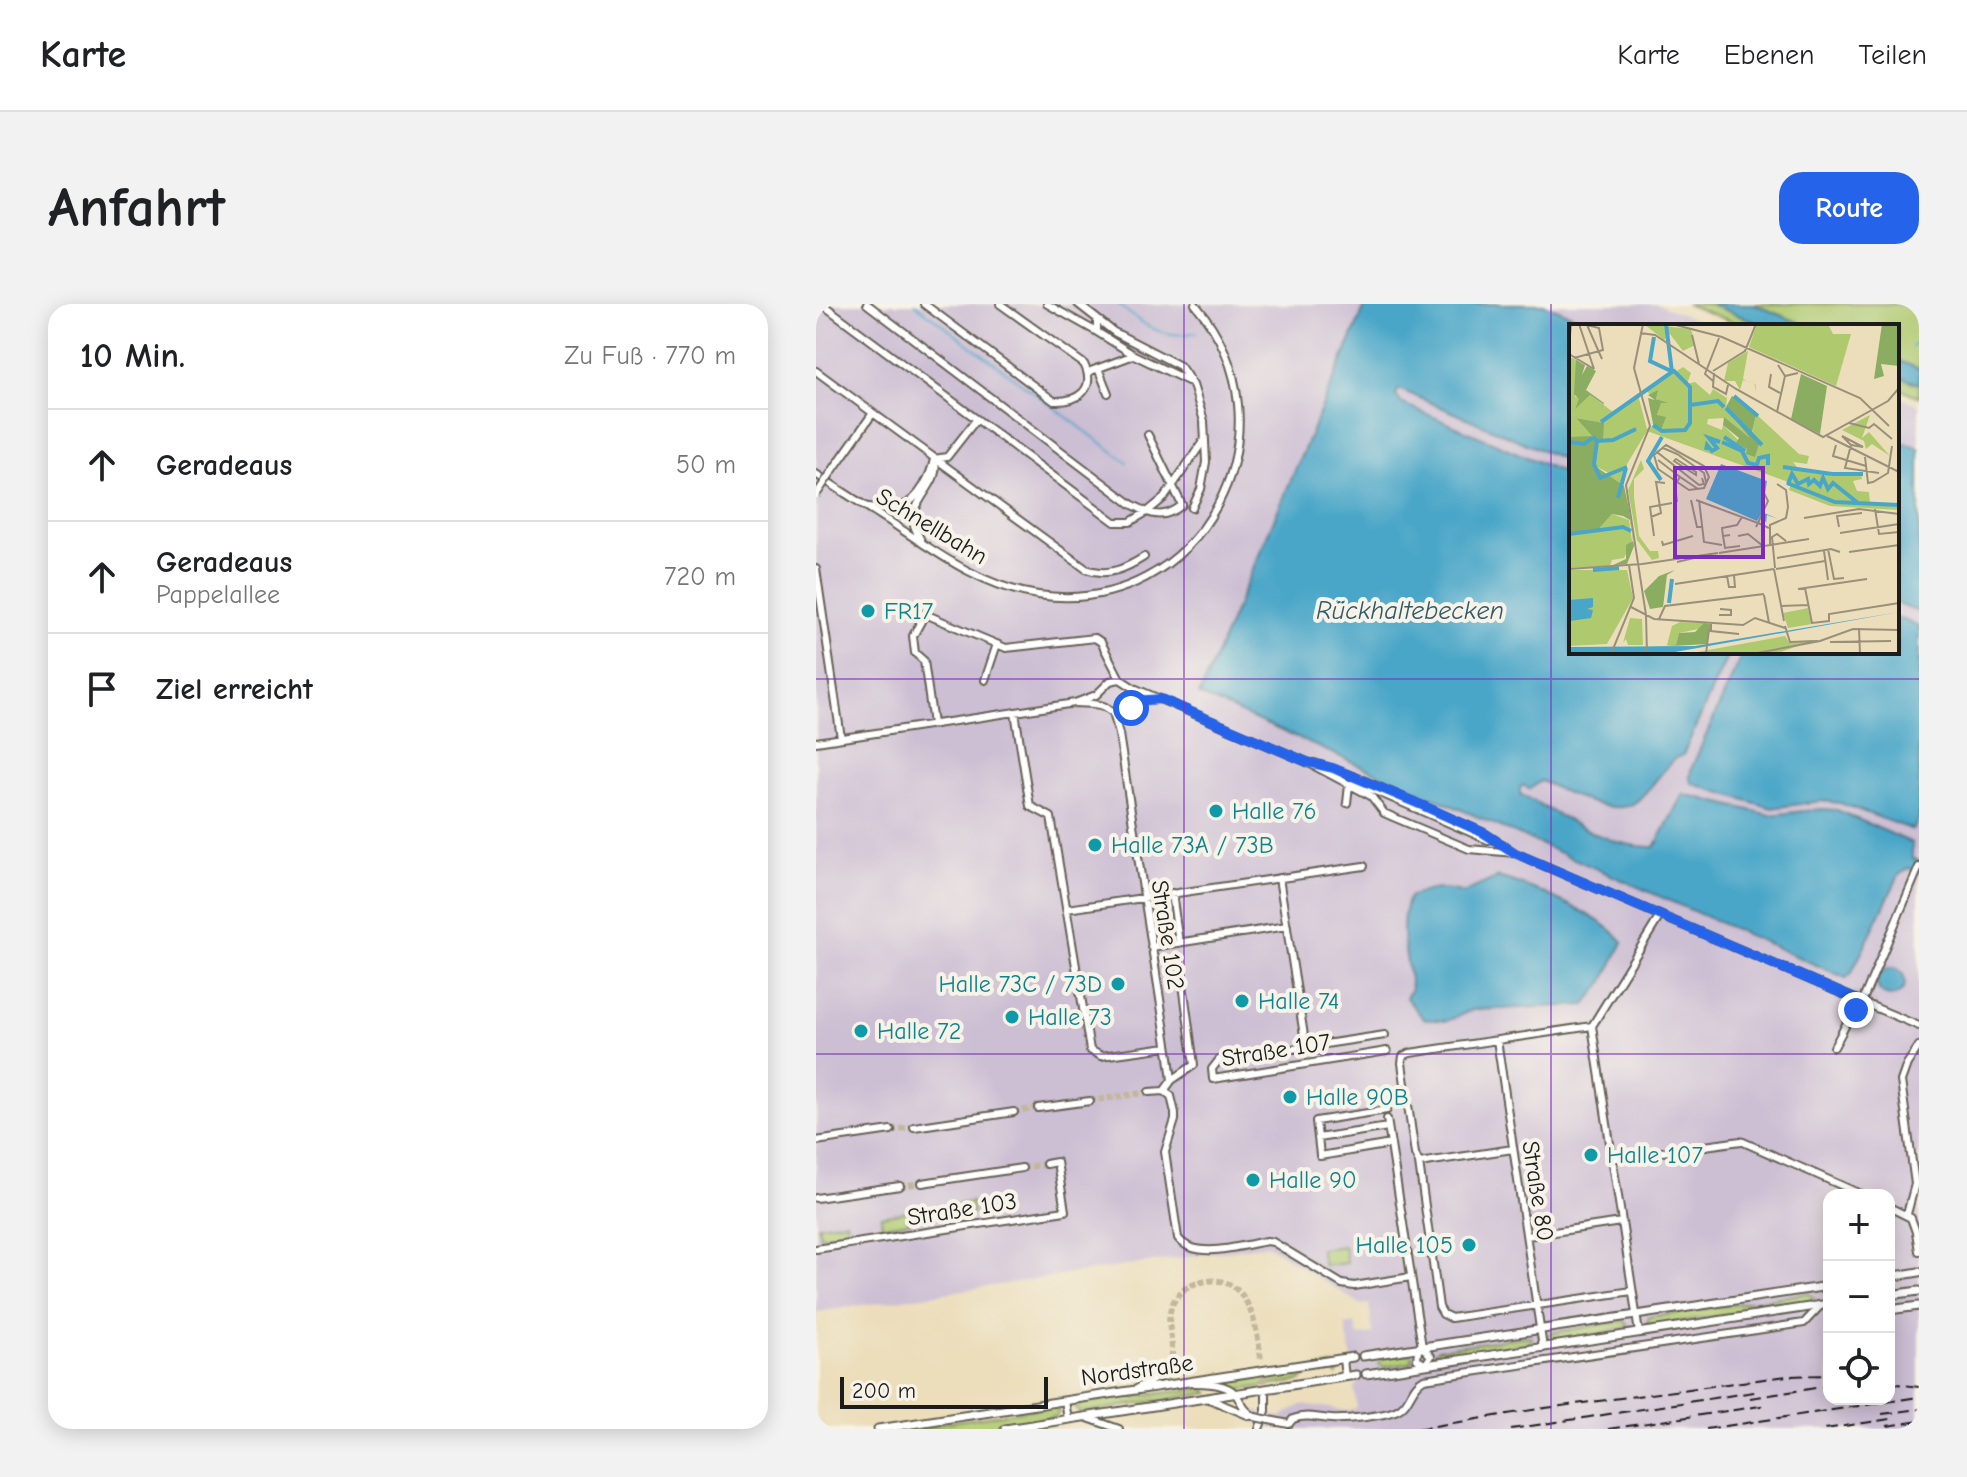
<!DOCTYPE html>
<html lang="de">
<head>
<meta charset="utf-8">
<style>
	:root { --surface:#fff; --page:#f2f2f2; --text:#202124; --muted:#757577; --line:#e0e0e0; --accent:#2563eb }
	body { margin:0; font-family:"Comic Neue",sans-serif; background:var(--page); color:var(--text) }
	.controls { position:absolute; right:24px; bottom:24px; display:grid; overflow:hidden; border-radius:16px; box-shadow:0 4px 20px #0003 }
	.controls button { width:72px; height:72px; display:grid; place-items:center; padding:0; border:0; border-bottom:2px solid var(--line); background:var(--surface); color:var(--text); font:40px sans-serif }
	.scale { position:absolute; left:24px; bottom:20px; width:208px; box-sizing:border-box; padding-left:8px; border:4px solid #1c1c1c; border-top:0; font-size:22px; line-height:28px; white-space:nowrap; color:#1c1c1c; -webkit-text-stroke:6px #f7f3e8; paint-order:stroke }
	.stop { position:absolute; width:24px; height:24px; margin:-18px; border:6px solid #2563eb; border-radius:50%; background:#fff }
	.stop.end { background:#2563eb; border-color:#fff; box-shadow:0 2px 8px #0008 }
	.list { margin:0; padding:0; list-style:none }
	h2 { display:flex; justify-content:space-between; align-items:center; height:104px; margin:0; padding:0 32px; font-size:34px }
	h2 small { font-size:26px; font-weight:400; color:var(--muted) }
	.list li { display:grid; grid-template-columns:52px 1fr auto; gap:24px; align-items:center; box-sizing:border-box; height:112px; padding:0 32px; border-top:2px solid var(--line) }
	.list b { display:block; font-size:30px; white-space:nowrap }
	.list p { margin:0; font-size:26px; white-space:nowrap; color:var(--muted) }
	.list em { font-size:26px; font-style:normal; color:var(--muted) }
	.icon { flex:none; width:44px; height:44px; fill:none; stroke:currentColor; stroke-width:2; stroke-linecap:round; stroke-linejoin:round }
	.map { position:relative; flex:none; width:1103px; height:1125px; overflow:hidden; border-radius:24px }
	header { display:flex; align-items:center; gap:48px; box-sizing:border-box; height:112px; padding:0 40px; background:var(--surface); border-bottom:2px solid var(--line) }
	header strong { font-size:38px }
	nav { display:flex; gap:44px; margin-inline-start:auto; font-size:28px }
	.intro { display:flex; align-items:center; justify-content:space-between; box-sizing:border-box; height:192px; padding:0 48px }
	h1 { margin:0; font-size:56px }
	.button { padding:20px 36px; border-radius:24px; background:var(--accent); color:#fff; font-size:28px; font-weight:700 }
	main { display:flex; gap:48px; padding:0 48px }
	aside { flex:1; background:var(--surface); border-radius:24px; box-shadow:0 4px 20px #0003 }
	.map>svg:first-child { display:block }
</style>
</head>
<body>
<header>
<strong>Karte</strong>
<nav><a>Karte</a><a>Ebenen</a><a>Teilen</a></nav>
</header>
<div class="intro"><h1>Anfahrt</h1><a class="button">Route</a></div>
<main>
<aside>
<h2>10 Min.<small>Zu Fuß · 770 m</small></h2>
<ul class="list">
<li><svg class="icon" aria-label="ahead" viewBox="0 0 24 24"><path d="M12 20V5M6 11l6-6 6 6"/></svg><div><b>Geradeaus</b></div><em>50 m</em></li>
<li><svg class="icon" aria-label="ahead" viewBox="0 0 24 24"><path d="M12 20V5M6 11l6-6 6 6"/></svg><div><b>Geradeaus</b><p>Pappelallee</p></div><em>720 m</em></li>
<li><svg class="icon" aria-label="arrive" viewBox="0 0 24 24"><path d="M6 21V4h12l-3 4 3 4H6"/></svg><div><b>Ziel erreicht</b></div></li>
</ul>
</aside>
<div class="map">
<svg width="1103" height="1125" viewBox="0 0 1103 1125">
	<rect width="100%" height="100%" fill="#f7f3e8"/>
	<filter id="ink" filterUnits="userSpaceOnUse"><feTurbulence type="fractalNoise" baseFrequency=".0125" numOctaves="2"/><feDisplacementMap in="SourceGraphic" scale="16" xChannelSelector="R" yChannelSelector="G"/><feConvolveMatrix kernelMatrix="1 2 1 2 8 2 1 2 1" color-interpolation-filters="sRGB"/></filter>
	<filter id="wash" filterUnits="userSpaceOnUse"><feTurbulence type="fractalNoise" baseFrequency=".006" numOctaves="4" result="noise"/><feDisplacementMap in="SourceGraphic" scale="32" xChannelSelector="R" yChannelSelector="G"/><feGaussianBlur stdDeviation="1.8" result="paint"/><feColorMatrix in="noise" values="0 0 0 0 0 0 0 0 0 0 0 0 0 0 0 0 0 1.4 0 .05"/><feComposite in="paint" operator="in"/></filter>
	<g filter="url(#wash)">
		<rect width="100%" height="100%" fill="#ecdebb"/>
		<!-- industrial -->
		<path fill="#ccbed3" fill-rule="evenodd" d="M0,0H840L897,22H755V348H1081V92L1103,101V1125H461L436,1117L439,1107L464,1113L487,1100L532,1107L541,1104L538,1083L541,1082L529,1021L539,1019L542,1032L557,1030L553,1000L546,1001L451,941L0,1008ZM1013,891H1073V1095H1013Z"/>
		<!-- green -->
		<path fill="#afc96f" stroke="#667246" stroke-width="2" d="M870,0H1103V93L1081,83V22H927Z
			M155,898L157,909L129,913L127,902Z
			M93,907L94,918L66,922L65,912Z
			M30,917L32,928L4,932L2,921Z
			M528,942L531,959L508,962L504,945Z
			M992,989L998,993L995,998L836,1022L831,1020L833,1013Z
			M808,1017L812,1020L809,1024L741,1038L734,1039L730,1034L734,1029Z
			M712,1032L716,1034L715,1038L622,1055L618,1049L622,1045Z
			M593,1049L598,1053L595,1059L568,1063L563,1060L566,1053Z
			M519,1062L523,1066L521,1071L515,1064L495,1067L485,1077L423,1086L411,1078Z
			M388,1084L393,1089L263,1109L259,1104L264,1099Z
			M237,1102L243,1107L240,1113L160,1125H88Z"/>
		<!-- water -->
		<path fill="#49a6c8" stroke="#326172" stroke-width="2" d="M550,0H727L785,22H755V159L583,85L580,90L585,99L755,172V348H913L867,451L859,454C846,467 835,485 821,497C798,516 747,487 725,477L713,485L707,481L704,484V490C745,511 791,545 839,543L867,490L954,511L1005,505L1021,506L1096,539V554L1103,557V568L1093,564L1083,571L1035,670L1030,674L383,391Z
			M894,0H937L992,22H949Z
			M1081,56L1103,65V80L1081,72Z
			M1081,136L1103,144V308L1081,300Z
			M1081,313L1103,323V514L1097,526L1024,499L1005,497L956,504L877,480L874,475L875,465L927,348H1081Z
			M682,573C714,582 786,611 807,638L787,679L769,701L656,706L631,717L608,715L590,694L595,685C592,653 580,625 593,593C612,585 627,582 647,589Z
			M1061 678a14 14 0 1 1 28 0a14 14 0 1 1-28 0Z"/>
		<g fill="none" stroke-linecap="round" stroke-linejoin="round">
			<!-- stream -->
			<path stroke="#49a6c8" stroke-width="2" d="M99,0L311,158
				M302,0C325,20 348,37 380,28
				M1096,43L1103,36"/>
		</g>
	</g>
	<g filter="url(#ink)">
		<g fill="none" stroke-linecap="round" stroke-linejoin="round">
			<!-- minor-tunnel -->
			<path stroke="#c2b79b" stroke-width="6" stroke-dasharray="6 3" stroke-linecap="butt" d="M274,797L333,788
				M198,808L222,804
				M75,826L98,823
				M206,864L230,860
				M84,882L106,879
				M446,1063L450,1088
				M348,1070C368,1047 342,1018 360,994C366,985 376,980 386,978C433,967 441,1023 445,1056"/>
			<!-- minor casing -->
			<g stroke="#656054" stroke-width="10">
				<path id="minor" d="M6,0L299,218H314L331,208C345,213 355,210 366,201L332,131
					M51,0L315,200L331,208L348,194L388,136
					M108,0L238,97C261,98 281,86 268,60L184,0
					M231,0L281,28
					M262,0L298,28L364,62L377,81L388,117L390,158L385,185L376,204
					M281,15V28L318,51
					M282,64L292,89
					M0,67L57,109
					M272,68L318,51L372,77
					M118,155L131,153L160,116
					M21,160L57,109L270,265C291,273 309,265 328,253
					M0,170C25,187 51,203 76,219C121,249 167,283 222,291C385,315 485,125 379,0
					M53,203C64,204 76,206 86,202C103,196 115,171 118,155
					M106,239C104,234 99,226 98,221C94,194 127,179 118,155
					M0,265L25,434
					M169,376L181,340
					M260,399C268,400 279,399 287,402C291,403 294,407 298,409C314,413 322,397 318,384
					M199,408L214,502L235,513L274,746L285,752L351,743
					M297,408L303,430L353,753L356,776L348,787
					M117,420L108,357L99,349L97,332L109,310L190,344L279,334L285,338L304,375
					M0,438L259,399L280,391L294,377L304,375L318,384L491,458L555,492L568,509L577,513L653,545L699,549
					M498,459L542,474L668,529L699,549L1046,698L1035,711L1018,743
					M531,499L533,481L539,478L672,536
					M1103,563L1046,698L1103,722
					M463,574L490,744
					M356,589L363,639
					M251,605L548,562
					M335,643L471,622
					M776,722L823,1029
					M569,731L403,756L396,765L397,775L571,747
					M681,736L727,1044
					M356,776L378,761L364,658
					M348,787L355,792L359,809V816L349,848L362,934C379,957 426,941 451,937L457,938L526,980L538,982L595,973
					M333,788L348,787
					M222,804L274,797
					M571,815L606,1043L602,1047L601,1055L609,1061L615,1052L606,1043
					M98,823L198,808
					M502,834L572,823
					M0,837L75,826
					M697,845L603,859L623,1003L627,1010L635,1014L816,987
					M504,851L500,817L571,806
					M504,852L575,840
					M795,855L925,837L1047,891
					M603,859L599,850L586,759L587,752L594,749L776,722L844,612
					M106,879L206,864
					M0,894L84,882
					M1073,903L1095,914L1100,928L1103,947
					M1091,910L1099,880L1085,777L1091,760L1103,742
					M711,932L805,918
					M0,945L249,907L241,858L230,860
					M527,1055L529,1073
					M379,1079C392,1079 414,1080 421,1092C427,1101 427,1105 437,1112
					M323,1083L348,1070
					M393,1095L434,1112
					M249,1097L252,1115
					M269,1113L303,1125
					M463,1118L473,1120L477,1115C490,1110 501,1114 515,1115C529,1116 566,1112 579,1107C595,1101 594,1082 608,1075L988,1019L1005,1001
					M443,1125L450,1107V1091"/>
			</g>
			<!-- tertiary casing -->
			<g stroke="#656054" stroke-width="11">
				<path id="tertiary" d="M1073,973L1103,968
					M1073,991L1103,987
					M1073,1006L1103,1002
					M547,1052L1013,982
					M550,1070L1013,1000
					M62,1125L537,1053
					M189,1125L540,1071"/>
			</g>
			<!-- minor -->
			<use href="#minor" stroke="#fff" stroke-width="6"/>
			<!-- tertiary -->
			<use href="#tertiary" stroke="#fff" stroke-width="7"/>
			<!-- rail -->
			<path stroke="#1c1c1c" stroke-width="2" stroke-dasharray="12 6" stroke-linecap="butt" d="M1073,1079L1103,1083
				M934,1094L1013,1082
				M1066,1110L1103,1105
				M1071,1122L1103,1117
				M601,1125L722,1105L971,1072L1013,1071
				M695,1125L944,1087
				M792,1125L951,1101
				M890,1125L1103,1093
				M1009,1125L1080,1114"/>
			<!-- minor-bridge casing -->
			<g stroke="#656054" stroke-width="10" stroke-linecap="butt">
				<path id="minor-bridge" d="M0,191L21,160
					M439,1113L463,1118"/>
			</g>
			<!-- minor-bridge -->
			<use href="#minor-bridge" stroke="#fff" stroke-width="6"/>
		</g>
	</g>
	<g fill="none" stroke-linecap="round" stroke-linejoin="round" filter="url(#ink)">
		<!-- route -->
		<path stroke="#2563eb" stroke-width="10" d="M315,404L319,397L345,395L491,458L517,464L608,502L668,529L699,549L1046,698L1040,706"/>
	</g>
	<!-- grid -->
	<path fill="none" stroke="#7b2cbf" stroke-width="2" stroke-opacity="0.55" d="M368,0V1125M735,0V1125M0,375H1103M0,750H1103"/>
	<!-- markers -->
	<g fill="#0f9aa8" stroke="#f7f3e8" stroke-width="3">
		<circle cx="52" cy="307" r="8"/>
		<circle cx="400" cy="507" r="8"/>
		<circle cx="279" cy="541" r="8"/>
		<circle cx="302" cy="680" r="8"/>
		<circle cx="426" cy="697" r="8"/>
		<circle cx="196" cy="713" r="8"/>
		<circle cx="45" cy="727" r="8"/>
		<circle cx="474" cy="793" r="8"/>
		<circle cx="775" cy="851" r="8"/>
		<circle cx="437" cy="876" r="8"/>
		<circle cx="653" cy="941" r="8"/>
	</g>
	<g text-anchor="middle" stroke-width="8" stroke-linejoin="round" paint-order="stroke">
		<!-- street labels -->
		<g font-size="24" fill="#1c1c1c" stroke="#f7f3e8">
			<text transform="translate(116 222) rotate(31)" y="8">Schnellbahn</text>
			<text transform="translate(352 631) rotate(81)" y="8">Straße 102</text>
			<text transform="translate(460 746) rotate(-9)" y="8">Straße 107</text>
			<text transform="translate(722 887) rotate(81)" y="8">Straße 80</text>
			<text transform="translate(146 905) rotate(-9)" y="8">Straße 103</text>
			<text transform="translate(321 1066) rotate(-8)" y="8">Nordstraße</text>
		</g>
		<!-- culture labels -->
		<g font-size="24" fill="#0d838f" stroke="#f7f3e8" text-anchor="start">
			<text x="68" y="315">FR17</text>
			<text x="416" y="515">Halle 76</text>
			<text x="295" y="549">Halle 73A / 73B</text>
			<text x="286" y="688" text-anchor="end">Halle 73C / 73D</text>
			<text x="442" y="705">Halle 74</text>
			<text x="212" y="721">Halle 73</text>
			<text x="61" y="735">Halle 72</text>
			<text x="490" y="801">Halle 90B</text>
			<text x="791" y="859">Halle 107</text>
			<text x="453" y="884">Halle 90</text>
			<text x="637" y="949" text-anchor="end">Halle 105</text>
		</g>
		<!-- water labels -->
		<g font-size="26" font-style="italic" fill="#305a69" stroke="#f7f3e8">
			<text x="594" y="315">Rückhaltebecken</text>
		</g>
	</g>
	<!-- overview -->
	<g transform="translate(753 20)">
		<rect width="330" height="330" fill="#ecdebb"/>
		<path d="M75,0L122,5L126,21L114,27L101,10L95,16ZM188,0H259L264,10H282L267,62L180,23ZM179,27L174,55L187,61L186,68V61L179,57L174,56L171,66L166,57H155L159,39ZM0,33L10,37L6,73L17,75L20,70L44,88L69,71L78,105L84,102L91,107L96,94L88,92L92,78L77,67L114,43L122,49L118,60L126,58L141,71L144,65L158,74L157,83L182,110L181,114L155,94L139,95L138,100L153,106L154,101L178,125L183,109L187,90L230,130L240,132L238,140L224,138L231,147L292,150L293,155L284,157L288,167L300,168L301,179L330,180V186L261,182L220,166L222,159L78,107L58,140L52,165L48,164L38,148L26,142V120L34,116V99L7,94L23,112L0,116ZM301,91L293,114L300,108L321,132L303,120L297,125L295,117L273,106ZM72,136L75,145L65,155V173L70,212L81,227H89L90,234L83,236L68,216L59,166ZM43,190L60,196L63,217L55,234L43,236L41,242L0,244V211L28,207ZM0,246H58L64,274L38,320L0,322ZM239,284L243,300L219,304L214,289ZM61,294L73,295L74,321H59L57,315L54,319ZM111,298L135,299L134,304L110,309L107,321H98L103,302ZM216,312L220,318L246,316L206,330H117Z" fill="#afc96f"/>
		<path d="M313,0H330V42L312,40L315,52L305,55ZM7,36L16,41L13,51L18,42L27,47L17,66L35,79L31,87L34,80L21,71L6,85L10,75L5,70ZM232,50L258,62L251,110L222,95ZM89,66L87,75L99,79H92L88,91L97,93L92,106L84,100L79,74L86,76L79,71ZM163,72L187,91L183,108L191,117L186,133L177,130L178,125L167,119L170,114L154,101L155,93L181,114L157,83ZM7,94L35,99L34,116L26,120V142L55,162L60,185L65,222L58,240L42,242L57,235V221L64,217L61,196L54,192L43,190L28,207L0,210V113L23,112ZM106,246L98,251L94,283L81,285L75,267L90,252ZM135,299L142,300L138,320L85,323L107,321L110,309L126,308Z" fill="#8bad62"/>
		<path d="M152,140L198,157L193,188L209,195L198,191L197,199L193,189L188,197L137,175ZM24,274V283L18,285L24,286L22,294L1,297L0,276ZM330,288L95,330L0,328V323L126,322Z" fill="#49a6c8"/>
		<path fill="none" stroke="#49a6c8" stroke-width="4" d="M85,13L81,37L102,47M165,72L189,92M121,81L149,77L155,83M157,84L193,121M32,98L103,48L97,0M84,101L93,107L116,106L121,99V63L104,46M24,113L28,117L44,116L67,105M155,113L176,127M28,117L25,140L31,154L58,143M0,118L15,120L23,114M153,118L173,127L179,139L188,141L190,134L199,132V141M137,126L138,121L143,127L148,124L140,114L151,118M214,143L263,150M263,150H294M92,156L79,137L93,113M218,159L266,178L330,181M219,160L223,150L229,160L239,155L240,160L245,156L251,162L254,154L259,165L264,159L289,179M49,174L57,144M0,210L54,203L62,207M24,246L50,244M100,279L103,255"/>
		<path fill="none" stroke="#99907b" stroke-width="2" d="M10,0L25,45M74,0L65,44L81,102L57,161L77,291L78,330M103,0L153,13L291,74L320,102M18,1L33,35M71,9L86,11L167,65L254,113L319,77L330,64M123,11L130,40M0,24L2,0M0,30L25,45M5,34L34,26L30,4L18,1M209,41L216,52L229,49M144,47L176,27L187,0M145,49L144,63L157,70L159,61M202,50L200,63L211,69M144,57L136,50L150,14M208,88L216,52M280,99L300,104L305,100L323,115M258,112L330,148M97,121L135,142L140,153L135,164L120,166L89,145L85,131ZM267,121L264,132L297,142M282,121L273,112L294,123L282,121L276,144L310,149M296,133L299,159L304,158L319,149L323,122M107,135L127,148V151L105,137ZM89,136L111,153M133,154L135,160L130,161L88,128L94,124L108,130L135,149L137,158M195,169L199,177L189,199L200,204M122,176L128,203H134M127,176L189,199L187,203M130,176L135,218L153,221M108,178L106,161L111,153L129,165M306,185L310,210L330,208M82,193L92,189L87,158L96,159M235,194L290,185L330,190M270,203L268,192L293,189M271,209L330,200M161,211L154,212L156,224L171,222M85,212L81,183L103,179M154,212L153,204L168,201L173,193M169,212L179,210L194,222M93,217L94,221L124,212M201,220V201L217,194L219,183L217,166L208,160M259,225L265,255L275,254M255,227L259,256M280,228L330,221M150,229L240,215M208,234L262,225L271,228M108,238L142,230M73,240L149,229M206,244L203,213L208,210L217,217M0,245L73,240M205,245L215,297M207,245L256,237M158,252L160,263H166L165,251M106,260L205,245M236,264L243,299L260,297V290L330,279M229,265L298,255M195,271L200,299M212,282L239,281M62,283L85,295L174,301L186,294L216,304M150,291H162V286L151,285M90,295L96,282L195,270M142,299V307L170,310M216,302L221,318L249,317M290,304L291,330M261,318L322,317M42,330L65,274L60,241M137,330L140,305M183,330L251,317L284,305L330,306"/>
		<path fill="#7b2cbf" fill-opacity="0.15" stroke="#7b2cbf" stroke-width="4" d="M106,144H194V233H106Z"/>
		<rect width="330" height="330" fill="none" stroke="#1c1c1c" stroke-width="4"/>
	</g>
</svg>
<div class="controls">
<button>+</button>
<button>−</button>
<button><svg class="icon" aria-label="locate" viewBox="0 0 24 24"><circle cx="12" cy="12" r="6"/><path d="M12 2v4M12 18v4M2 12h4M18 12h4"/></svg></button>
</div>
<div class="scale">200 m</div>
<div class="stop" style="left:315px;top:404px"></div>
<div class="stop end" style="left:1040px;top:706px"></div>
</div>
</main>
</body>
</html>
